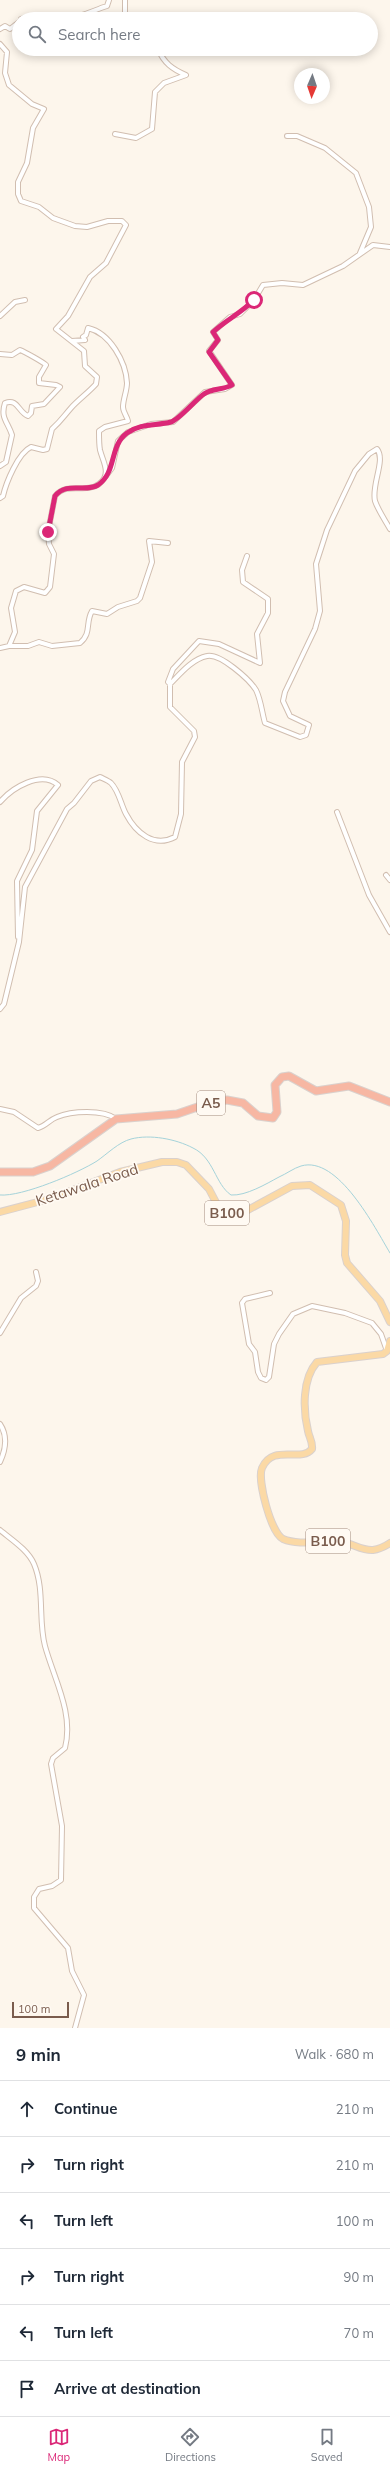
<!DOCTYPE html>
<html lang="en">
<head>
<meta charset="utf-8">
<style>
	:root { --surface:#fff; --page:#f2f2f3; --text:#1f2937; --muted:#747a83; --line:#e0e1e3; --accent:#db2777 }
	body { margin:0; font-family:Mulish,sans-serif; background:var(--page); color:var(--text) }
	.compass { position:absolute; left:294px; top:68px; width:36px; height:36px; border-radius:50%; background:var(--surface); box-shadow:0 2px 10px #0003; rotate:182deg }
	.scale { position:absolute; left:12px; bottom:10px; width:57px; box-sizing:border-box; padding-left:4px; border:2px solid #7a5c4d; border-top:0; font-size:11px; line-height:14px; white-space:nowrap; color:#7a5c4d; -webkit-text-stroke:3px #fffaf3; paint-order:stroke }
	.stop { position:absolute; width:12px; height:12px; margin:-9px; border:3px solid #db2777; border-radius:50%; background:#fff }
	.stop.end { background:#db2777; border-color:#fff; box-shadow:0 1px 4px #0008 }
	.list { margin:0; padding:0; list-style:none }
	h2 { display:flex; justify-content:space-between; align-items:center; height:52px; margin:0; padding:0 16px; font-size:17px }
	h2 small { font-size:13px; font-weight:400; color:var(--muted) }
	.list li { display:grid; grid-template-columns:26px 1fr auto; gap:12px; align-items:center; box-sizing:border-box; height:56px; padding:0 16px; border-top:1px solid var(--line) }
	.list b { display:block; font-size:15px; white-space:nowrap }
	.list em { font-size:13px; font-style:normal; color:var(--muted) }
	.icon { flex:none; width:22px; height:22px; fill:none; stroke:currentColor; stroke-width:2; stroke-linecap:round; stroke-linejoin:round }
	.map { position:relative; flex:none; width:390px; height:2028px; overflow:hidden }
	.search { position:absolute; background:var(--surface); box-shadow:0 2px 10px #0003; left:12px; right:12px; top:12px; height:44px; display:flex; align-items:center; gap:10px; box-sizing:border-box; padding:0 14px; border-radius:22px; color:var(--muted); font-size:15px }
	.sheet { height:388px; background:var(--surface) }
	nav { display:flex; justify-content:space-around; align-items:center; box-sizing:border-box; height:56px; border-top:1px solid var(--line); background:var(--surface); font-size:11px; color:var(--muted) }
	nav a { display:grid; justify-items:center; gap:2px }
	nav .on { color:var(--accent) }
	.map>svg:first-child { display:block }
</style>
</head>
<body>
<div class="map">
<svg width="390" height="2028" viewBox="0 0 390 2028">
	<rect width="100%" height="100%" fill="#fdf6ec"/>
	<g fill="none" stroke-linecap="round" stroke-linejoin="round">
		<!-- stream -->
		<path stroke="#a5d3da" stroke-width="1" d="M0,1195C22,1197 78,1173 97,1161C107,1154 119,1142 131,1139C150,1134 176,1139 193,1148C214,1158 215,1184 231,1195C246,1196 266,1184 279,1177C286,1174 294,1168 301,1166C338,1155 375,1228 390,1253"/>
		<!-- street casing -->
		<g stroke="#d1beb0" stroke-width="6">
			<path id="street" d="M125,0V16L127,19
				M21,19C37,15 52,19 68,18C82,17 94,10 107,6L109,0
				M0,29L5,26L10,29L19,22
				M0,44L7,52L5,73L9,85L32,104L44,109L33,128L27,163L18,182V194L21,201L39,207L53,218L75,226L87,227L108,221H122L126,225L106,263L90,277L68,316L56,329L84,351L85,366L97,377L96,384C89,392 77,401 71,408C63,417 62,420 52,429L47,449L43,450L31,447C18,453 6,483 3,496L0,498
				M115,134L136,138L152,129L155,92L164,83L186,75C172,69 164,63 158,49
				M287,136H297L325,148L356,173L369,207L371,227L360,253
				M0,316L15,302L25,300
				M0,354L12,355L20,350C25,352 43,362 46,365L39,377V383L56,385L60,387L44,404L32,406L31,413L28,416C18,412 18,398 5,403C0,418 8,422 12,435L6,462L0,466
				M106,476L112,468L118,441L128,432L151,424L173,422L205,392L225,389L232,385L209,351L218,340L213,332L230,317L240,314L254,300L263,285L282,283L303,285L343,266L373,245L390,247
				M9,646H28L39,642L52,646L80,643C92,633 85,623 92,611L107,614L118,607L137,601L140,598L152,562L149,541L168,543
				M0,648L9,646L15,632L11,608L16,591L24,587L45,593L50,587L54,554L49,544L48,532L55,496C67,481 86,494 99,484C112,474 103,462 100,450C99,445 99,437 99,431L105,427L128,421C127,416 123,412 123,407C123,399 127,391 127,383C126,362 110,333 88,328L86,335L83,337L85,340L72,341
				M170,684L168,682L173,669L199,641L219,644L260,663L257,634L268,613V599L243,582L242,570L247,556
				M0,802C12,788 41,770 58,785L37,811L32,850L17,881L18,937
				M337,812L369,895L390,932
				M386,875L390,880
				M0,1009L4,1004L19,942L25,887L67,809L74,803L91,781L100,777C104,779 109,781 111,783C119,791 121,805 126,814C136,833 154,848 175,837L181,814L182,762L195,737L194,731L170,707V684C180,674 192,659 207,656C220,653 249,679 256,690C261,700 262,713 265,723L300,737L306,735L309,725L290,716L283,701L285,692L315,629L320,611L316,564L327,530L355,471L369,454L377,449C386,460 371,485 375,501C378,510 385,520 390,529
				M0,1109L14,1112L38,1128C46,1126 49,1120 57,1117C71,1111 103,1109 116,1119
				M270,1293L245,1299L242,1303L249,1344L255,1352L258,1372L261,1378L266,1380L269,1377L274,1344L279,1334L293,1314L312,1306L345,1313L372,1323L381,1334L387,1351
				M0,1333L21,1298L36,1286L38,1281L36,1272
				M0,1424C8,1436 6,1449 0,1462
				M0,1530C12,1540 28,1550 34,1564C45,1590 38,1620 45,1646C54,1679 74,1713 65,1748L53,1758L51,1764L62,1826L61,1880L52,1886L39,1889L34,1897V1908L68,1948L72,1971L84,1995L75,2028"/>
		</g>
		<!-- primary casing -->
		<g stroke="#dad1cd" stroke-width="8">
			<path id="primary" d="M0,1212L49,1199L120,1172L162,1162H177L186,1165L209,1189L220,1210L227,1213L246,1211L292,1186L310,1185L341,1205L346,1221L345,1255L347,1263L380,1301L390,1322
				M390,1341L387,1351L383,1354L317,1362C302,1379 303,1410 308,1431C309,1437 313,1442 312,1449C301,1463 273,1443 262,1468C257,1480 271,1533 283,1539C300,1546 323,1540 341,1542C352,1543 362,1551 373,1550C380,1549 384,1547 390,1543"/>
		</g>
		<!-- highway casing -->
		<g stroke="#dad1cd" stroke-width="9">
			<path id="highway" d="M0,1172H33L50,1166L116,1119L177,1114L212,1102L227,1100L243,1103L258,1116L273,1118L277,1112L275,1085L282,1077L289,1076L316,1091L349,1086L390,1102"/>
		</g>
		<!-- street -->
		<use href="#street" stroke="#fff" stroke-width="4"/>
		<!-- primary -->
		<use href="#primary" stroke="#fbd9a5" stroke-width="6"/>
		<!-- highway -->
		<use href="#highway" stroke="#f7b7a3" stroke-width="7"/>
	</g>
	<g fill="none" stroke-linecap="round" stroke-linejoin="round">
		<!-- route -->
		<path stroke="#db2777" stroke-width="5" d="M48,532L55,496C67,481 85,493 98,485C117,472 109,446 127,433C141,423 156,426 171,422C180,419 195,400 204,394C211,388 224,390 232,385L209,352L218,340L213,332C226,320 241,313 254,300"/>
	</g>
	<g text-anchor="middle" stroke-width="3.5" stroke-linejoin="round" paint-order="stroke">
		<!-- shield labels -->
		<g fill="#fffaf3" stroke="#a28b7f" stroke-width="1">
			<rect x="197" y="1091" width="28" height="24" rx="3"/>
			<rect x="205" y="1201" width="44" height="24" rx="3"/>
			<rect x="306" y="1529" width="44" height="24" rx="3"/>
		</g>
		<g font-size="14" font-weight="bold" fill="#7a5c4d">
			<text x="211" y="1108">A5</text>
			<text x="227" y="1218">B100</text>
			<text x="328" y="1546">B100</text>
		</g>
		<!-- street labels -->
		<g font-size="15" fill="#7a5c4d" stroke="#fffaf3">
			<text transform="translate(87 1185) rotate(-18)" y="5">Ketawala Road</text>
		</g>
	</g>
</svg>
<svg class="compass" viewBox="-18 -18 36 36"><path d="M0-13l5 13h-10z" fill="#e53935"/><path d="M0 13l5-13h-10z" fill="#747a83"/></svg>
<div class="scale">100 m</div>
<div class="stop" style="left:254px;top:300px"></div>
<div class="stop end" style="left:48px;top:532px"></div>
<div class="search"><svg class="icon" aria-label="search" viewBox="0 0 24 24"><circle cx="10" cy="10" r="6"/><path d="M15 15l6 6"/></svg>Search here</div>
</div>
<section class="sheet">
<h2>9 min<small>Walk · 680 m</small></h2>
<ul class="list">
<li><svg class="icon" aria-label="ahead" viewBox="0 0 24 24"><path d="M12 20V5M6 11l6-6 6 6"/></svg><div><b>Continue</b></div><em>210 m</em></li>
<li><svg class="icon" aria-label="right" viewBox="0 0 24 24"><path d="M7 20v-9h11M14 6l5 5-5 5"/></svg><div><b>Turn right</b></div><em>210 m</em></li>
<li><svg class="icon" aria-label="left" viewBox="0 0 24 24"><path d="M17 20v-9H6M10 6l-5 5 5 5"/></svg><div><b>Turn left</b></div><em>100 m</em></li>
<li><svg class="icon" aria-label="right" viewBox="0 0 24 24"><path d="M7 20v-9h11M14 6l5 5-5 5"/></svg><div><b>Turn right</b></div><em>90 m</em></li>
<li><svg class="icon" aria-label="left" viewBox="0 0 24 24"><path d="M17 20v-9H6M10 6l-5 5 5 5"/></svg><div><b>Turn left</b></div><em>70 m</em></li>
<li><svg class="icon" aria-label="arrive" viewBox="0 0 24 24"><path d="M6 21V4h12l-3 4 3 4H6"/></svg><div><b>Arrive at destination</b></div></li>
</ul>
</section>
<nav>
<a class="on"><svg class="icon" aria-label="map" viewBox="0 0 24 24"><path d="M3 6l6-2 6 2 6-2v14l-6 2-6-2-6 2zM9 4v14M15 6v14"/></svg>Map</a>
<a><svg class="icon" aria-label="directions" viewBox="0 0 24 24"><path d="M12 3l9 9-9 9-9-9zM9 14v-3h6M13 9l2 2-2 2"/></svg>Directions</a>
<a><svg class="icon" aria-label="saved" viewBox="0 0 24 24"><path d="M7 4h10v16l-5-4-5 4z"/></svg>Saved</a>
</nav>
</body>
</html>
